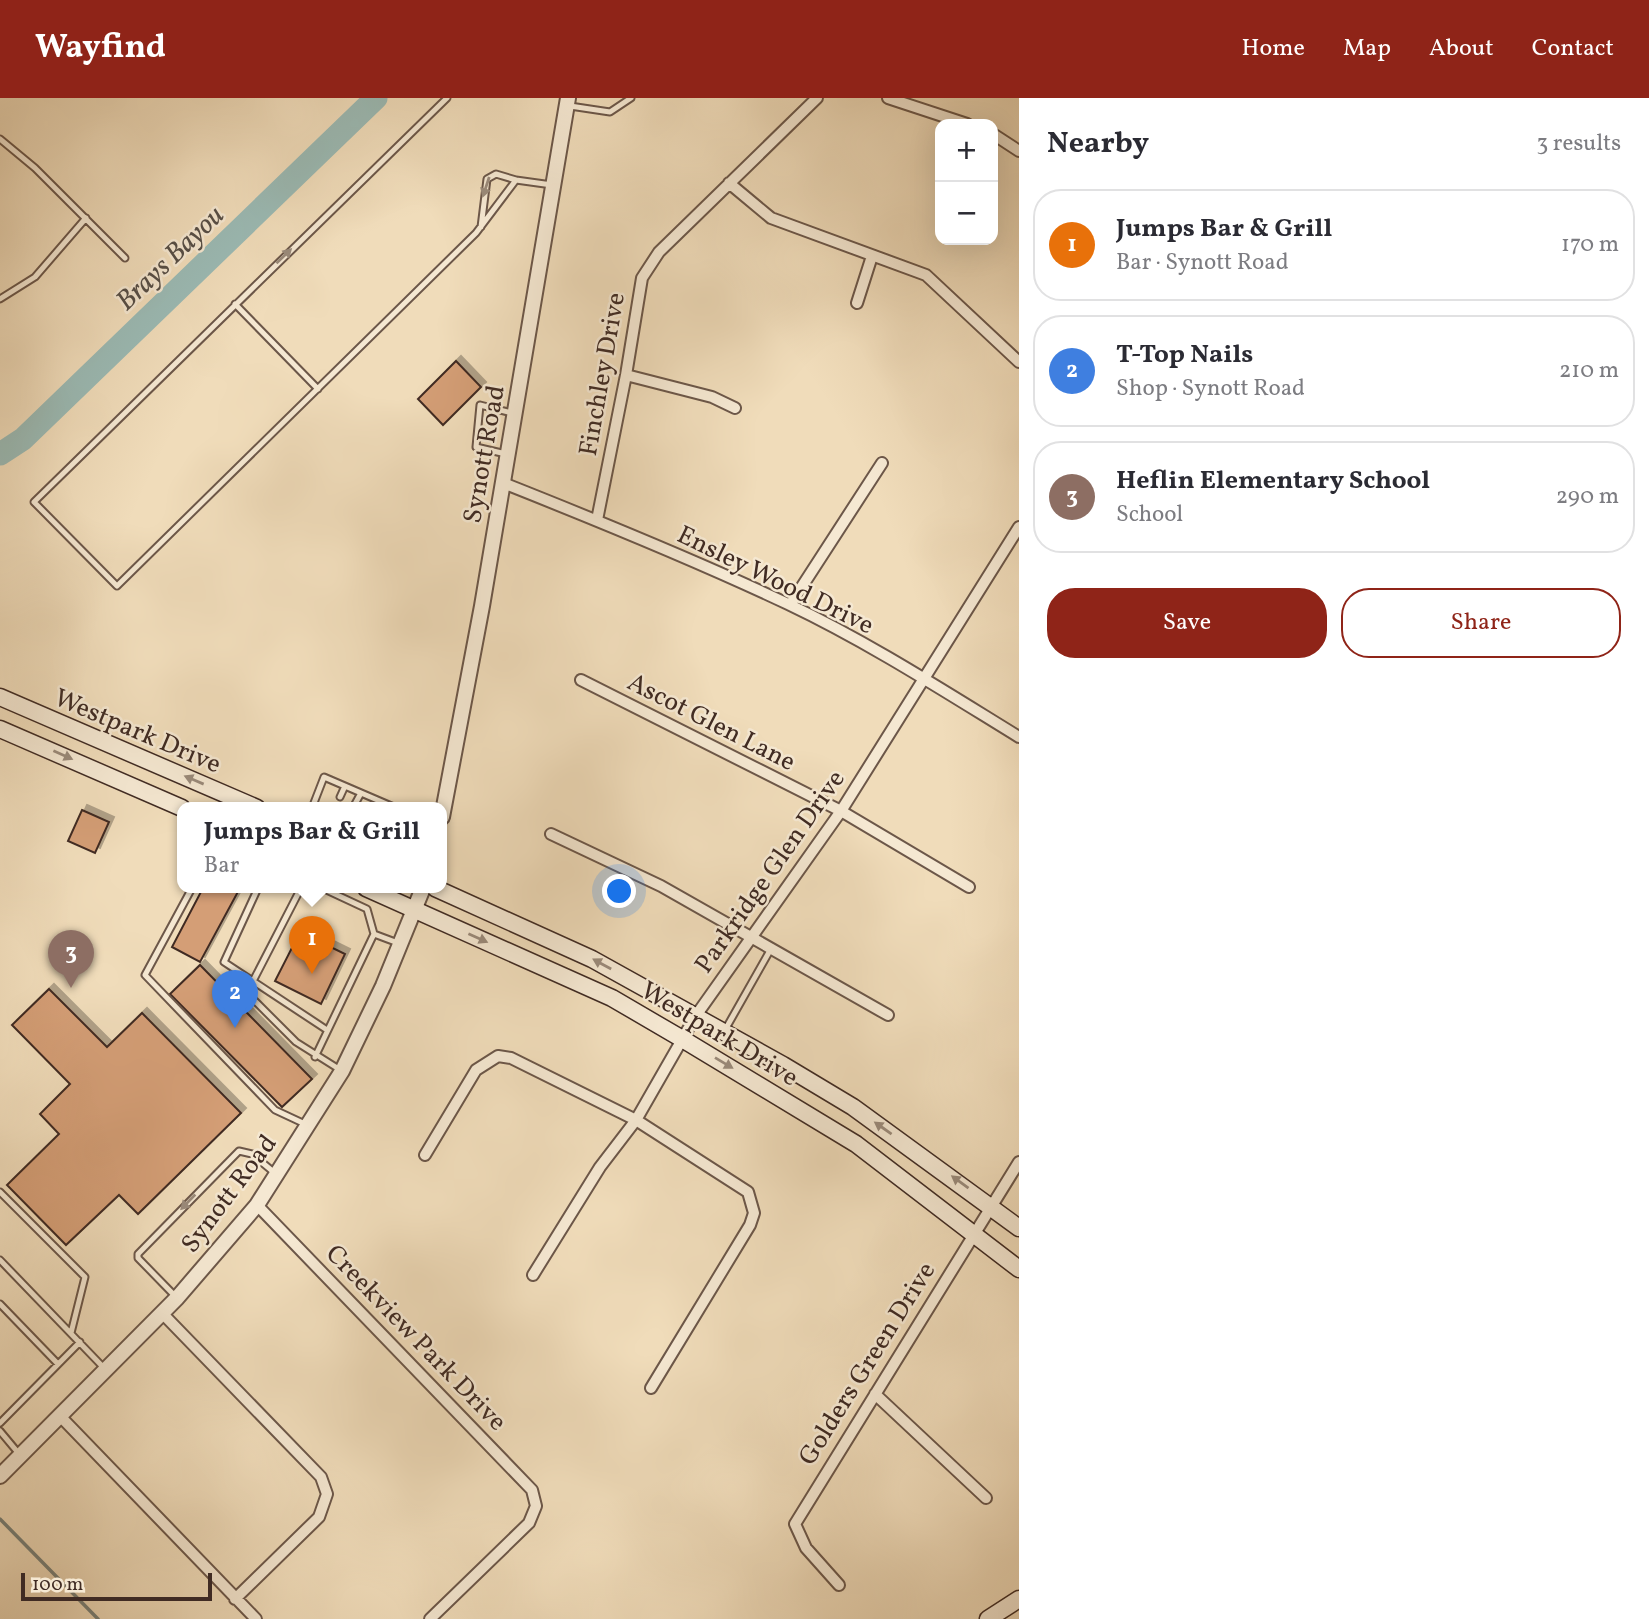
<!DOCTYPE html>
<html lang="en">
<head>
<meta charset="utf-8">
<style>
	:root { --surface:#fff; --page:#f2f2f3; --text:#2b2b33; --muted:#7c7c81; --line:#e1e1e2; --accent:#8f2418 }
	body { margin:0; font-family:Vollkorn,serif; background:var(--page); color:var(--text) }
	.controls { position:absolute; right:21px; top:21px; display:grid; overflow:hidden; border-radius:14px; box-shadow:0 7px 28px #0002 }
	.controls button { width:63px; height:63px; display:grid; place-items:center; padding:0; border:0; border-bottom:2px solid var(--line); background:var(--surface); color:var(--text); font:35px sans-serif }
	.scale { position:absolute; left:21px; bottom:18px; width:191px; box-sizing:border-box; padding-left:7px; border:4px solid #402b23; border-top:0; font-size:19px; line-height:24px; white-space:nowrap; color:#402b23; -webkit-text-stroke:5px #f5e8d2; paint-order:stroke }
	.you { position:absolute; left:620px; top:794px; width:24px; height:24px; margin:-18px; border:5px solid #fff; border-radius:50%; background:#1a73e8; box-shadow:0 0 0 10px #1a73e833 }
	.badge { display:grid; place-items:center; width:46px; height:46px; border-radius:50%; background:var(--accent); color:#fff; font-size:23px; font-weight:700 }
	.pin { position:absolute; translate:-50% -58px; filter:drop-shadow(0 2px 4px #0008) }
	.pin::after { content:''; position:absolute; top:37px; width:24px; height:21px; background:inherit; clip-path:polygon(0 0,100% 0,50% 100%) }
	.popup { position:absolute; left:177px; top:704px; width:270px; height:91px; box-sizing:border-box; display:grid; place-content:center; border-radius:14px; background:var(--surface); filter:drop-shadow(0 2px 5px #0005); font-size:23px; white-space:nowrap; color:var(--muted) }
	.popup b { font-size:26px; color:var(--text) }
	.popup::after { content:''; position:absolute; left:50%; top:100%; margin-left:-14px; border:14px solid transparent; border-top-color:var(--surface) }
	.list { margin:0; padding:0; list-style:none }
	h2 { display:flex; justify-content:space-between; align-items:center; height:91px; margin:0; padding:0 28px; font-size:30px }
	h2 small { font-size:23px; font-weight:400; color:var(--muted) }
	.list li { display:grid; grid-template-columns:46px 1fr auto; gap:21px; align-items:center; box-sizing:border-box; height:112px; margin:0 14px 14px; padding:0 14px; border:2px solid var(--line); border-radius:28px }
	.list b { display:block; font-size:26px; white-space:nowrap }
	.list p { margin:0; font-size:23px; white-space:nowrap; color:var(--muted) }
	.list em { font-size:23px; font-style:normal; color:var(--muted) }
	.actions { display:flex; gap:14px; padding:21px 28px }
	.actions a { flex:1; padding:16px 0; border:2px solid var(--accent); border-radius:28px; text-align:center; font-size:24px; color:var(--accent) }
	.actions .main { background:var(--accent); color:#fff }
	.map { position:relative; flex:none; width:1019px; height:1521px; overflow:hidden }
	header { display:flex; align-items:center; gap:42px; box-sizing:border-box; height:98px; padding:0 35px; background:var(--accent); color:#fff }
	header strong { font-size:33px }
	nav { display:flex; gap:38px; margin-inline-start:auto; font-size:24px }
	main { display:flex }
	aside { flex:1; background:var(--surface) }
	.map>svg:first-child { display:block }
</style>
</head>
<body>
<header>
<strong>Wayfind</strong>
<nav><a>Home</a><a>Map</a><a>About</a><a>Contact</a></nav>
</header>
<main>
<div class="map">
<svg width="1019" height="1521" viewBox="0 0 1019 1521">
	<defs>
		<filter id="shadow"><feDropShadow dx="5" dy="-5" stdDeviation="0" flood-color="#0004"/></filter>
	</defs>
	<rect width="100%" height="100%" fill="#f0dcba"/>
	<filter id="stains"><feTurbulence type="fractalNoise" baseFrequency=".00286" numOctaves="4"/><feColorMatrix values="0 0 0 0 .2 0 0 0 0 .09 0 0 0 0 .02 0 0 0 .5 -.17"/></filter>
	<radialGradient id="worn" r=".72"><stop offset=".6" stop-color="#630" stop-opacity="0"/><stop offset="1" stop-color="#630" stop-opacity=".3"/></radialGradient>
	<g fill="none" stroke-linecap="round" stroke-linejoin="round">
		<!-- stream -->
		<path stroke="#77817a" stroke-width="3.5" d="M0,1421L98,1521"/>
		<!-- river -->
		<path stroke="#9bbab4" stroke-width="23" d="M0,356L23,341L376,0"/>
	</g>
	<!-- building -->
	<path fill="#d49e76" stroke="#402b23" stroke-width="2" filter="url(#shadow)" d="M456,263L481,289L443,327L418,301Z
		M82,712L109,724L95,755L68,743Z
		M203,790H240L200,864L172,849Z
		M300,834L345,856L321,906L275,883Z
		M200,867L312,981L282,1009L170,896Z
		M49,891L107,949L142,915L241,1015L138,1116L119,1097L66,1147L7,1087L59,1036L40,1016L70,986L12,927Z"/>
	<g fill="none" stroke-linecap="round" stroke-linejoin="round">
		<!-- service casing -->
		<g stroke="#6c5749" stroke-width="9">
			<path id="service" d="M447,0L34,404L117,488L476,135L516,82L552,87
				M570,8L610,14L631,0
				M0,41L35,70L125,160
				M481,129L487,81L496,76L516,82
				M0,201L35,179L86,120
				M235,206L318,291
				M506,356L476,349L480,307L512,315
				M340,699L345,688
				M355,706L361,695
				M312,710L324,679L396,710
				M192,790L145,877L275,1012L305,1026
				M258,790L224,864L327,932
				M301,790L252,885V900L296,944L342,973
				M322,790L367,811L374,836
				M725,932L772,849
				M315,959L374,836L398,845
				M0,1094L85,1179L71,1235
				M0,1162L104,1270
				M177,1200L138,1160V1156L239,1053L252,1056L276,1076
				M0,1206L58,1266
				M0,1325L80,1244
				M0,1333L20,1357"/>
		</g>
		<!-- minor casing -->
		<g stroke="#6c5749" stroke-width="14">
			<path id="minor" d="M888,0L967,26
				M993,36L1019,53
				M729,85L771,120L926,177L1019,264
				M857,205L872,158
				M626,277L712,299L735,310
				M503,385C599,423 695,462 788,506C868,544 944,593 1019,639
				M597,422L626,277L642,180L659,154L817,0
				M790,507L882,365
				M581,582L841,713L969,789
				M551,736L661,788L888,917
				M425,1057L476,972L498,958L511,960L636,1022L748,1094L754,1115L750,1127L651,1290
				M257,1107L532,1392L536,1408L529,1425L430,1521
				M533,1177L600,1069L636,1022L695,919L841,713L1019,429
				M162,1215L321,1379L327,1396L319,1419L235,1501
				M875,1296L986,1400
				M60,1318L256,1521
				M839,1487L806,1450L795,1426L1019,1064"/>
		</g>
		<!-- tertiary casing -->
		<g stroke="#6c5749" stroke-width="18">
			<path id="tertiary" d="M442,719L482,508L568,0
				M0,1378L177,1200L257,1107L342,973L383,888L423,790"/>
		</g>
		<!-- secondary casing -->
		<g stroke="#402b23" stroke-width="19">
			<path id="secondary" d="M0,599L257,710
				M0,631L182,710
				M366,790L612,900L684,942L856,1046L1019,1171
				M435,790L592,861L783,967L853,1009L1019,1130
				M988,1521L1019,1501"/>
		</g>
		<!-- service -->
		<use href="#service" stroke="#f5e8d2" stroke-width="5"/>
		<!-- minor -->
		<use href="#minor" stroke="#f5e8d2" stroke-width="10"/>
		<!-- tertiary -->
		<use href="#tertiary" stroke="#f5e8d2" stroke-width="14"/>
		<!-- secondary -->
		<use href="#secondary" stroke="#f5e8d2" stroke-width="16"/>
	</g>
	<!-- one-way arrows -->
	<defs><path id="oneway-solid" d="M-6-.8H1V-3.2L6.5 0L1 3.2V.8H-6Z" transform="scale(1.75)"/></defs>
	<g fill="#9a8a7a">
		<use href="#oneway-solid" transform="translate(486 89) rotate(108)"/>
		<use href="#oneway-solid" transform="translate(284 158) rotate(-44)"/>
		<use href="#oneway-solid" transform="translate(63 657) rotate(24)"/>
		<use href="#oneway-solid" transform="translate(194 682) rotate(-157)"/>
		<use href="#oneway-solid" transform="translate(478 840) rotate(24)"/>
		<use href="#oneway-solid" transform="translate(602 866) rotate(-151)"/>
		<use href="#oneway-solid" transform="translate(724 965) rotate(31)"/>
		<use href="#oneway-solid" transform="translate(883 1030) rotate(-145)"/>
		<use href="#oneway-solid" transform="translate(960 1084) rotate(-144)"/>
		<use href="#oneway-solid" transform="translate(188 1104) rotate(134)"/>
	</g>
	<g text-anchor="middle" stroke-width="5" stroke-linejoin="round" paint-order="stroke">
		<!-- street labels -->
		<g font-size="26" fill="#402b23" stroke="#f5e8d2">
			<text transform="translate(601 276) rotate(-80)" y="9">Finchley Drive</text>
			<text transform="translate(483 356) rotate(-80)" y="9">Synott Road</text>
			<text transform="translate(776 481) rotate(26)" y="9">Ensley Wood Drive</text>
			<text transform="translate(712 623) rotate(27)" y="9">Ascot Glen Lane</text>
			<text transform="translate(138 632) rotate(23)" y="9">Westpark Drive</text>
			<text transform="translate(769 773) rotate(-55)" y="9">Parkridge Glen Drive</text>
			<text transform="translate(720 935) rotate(31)" y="9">Westpark Drive</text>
			<text transform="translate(228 1095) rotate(-53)" y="9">Synott Road</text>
			<text transform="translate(417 1239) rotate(46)" y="9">Creekview Park Drive</text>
			<text transform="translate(866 1265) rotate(-58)" y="9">Golders Green Drive</text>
		</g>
		<!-- water labels -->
		<g font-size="28" font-style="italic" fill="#574f47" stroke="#f5e8d2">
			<text transform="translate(169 159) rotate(-44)" y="10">Brays Bayou</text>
		</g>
	</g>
	<rect width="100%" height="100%" filter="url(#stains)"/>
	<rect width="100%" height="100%" fill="url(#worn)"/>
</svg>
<div class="controls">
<button>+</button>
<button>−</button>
</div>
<div class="scale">100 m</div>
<div class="you"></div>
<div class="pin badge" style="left:312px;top:876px;background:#e8710a">1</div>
<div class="popup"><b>Jumps Bar &amp; Grill</b>Bar</div>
<div class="pin badge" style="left:235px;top:930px;background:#3f7fe0">2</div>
<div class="pin badge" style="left:71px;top:890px;background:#8d6e63">3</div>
</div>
<aside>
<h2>Nearby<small>3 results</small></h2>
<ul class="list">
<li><span class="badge" style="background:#e8710a">1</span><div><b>Jumps Bar &amp; Grill</b><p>Bar · Synott Road</p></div><em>170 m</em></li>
<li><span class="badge" style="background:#3f7fe0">2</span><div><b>T-Top Nails</b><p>Shop · Synott Road</p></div><em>210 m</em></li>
<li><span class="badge" style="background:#8d6e63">3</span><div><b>Heflin Elementary School</b><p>School</p></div><em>290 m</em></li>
</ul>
<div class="actions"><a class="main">Save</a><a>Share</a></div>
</aside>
</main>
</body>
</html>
